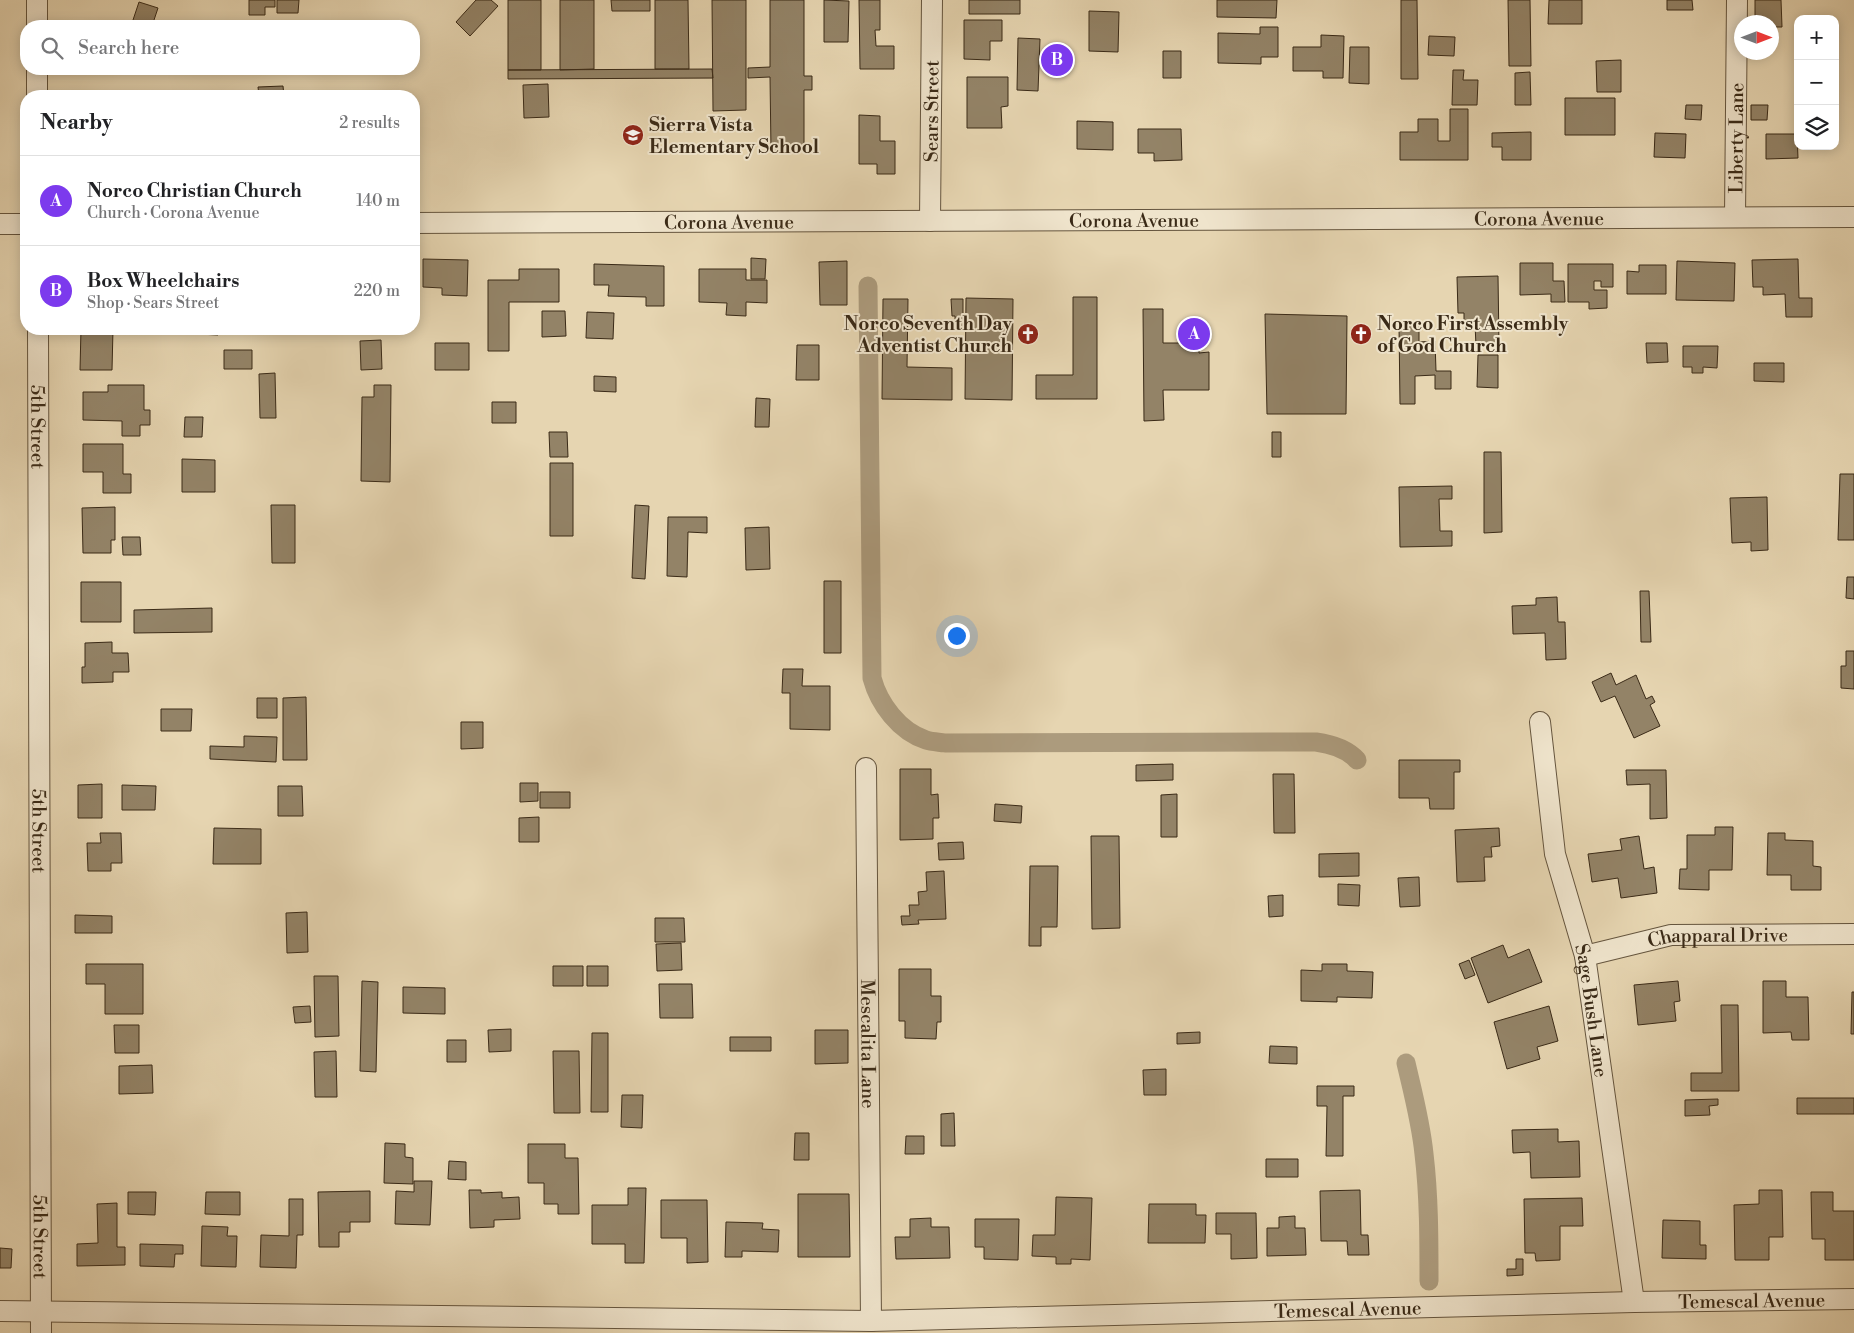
<!DOCTYPE html>
<html lang="en">
<head>
<meta charset="utf-8">
<style>
	:root { --surface:#fff; --page:#f2f2f2; --text:#202124; --muted:#757577; --line:#e0e0e0; --accent:#7c3aed }
	body { margin:0; font-family:"Libre Bodoni",serif; background:var(--page); color:var(--text) }
	.controls { position:absolute; right:15px; top:15px; display:grid; overflow:hidden; border-radius:10px; box-shadow:0 2px 12px #0003 }
	.controls button { width:45px; height:45px; display:grid; place-items:center; padding:0; border:0; border-bottom:1px solid var(--line); background:var(--surface); color:var(--text); font:25px sans-serif }
	.compass { position:absolute; left:1734px; top:15px; width:45px; height:45px; border-radius:50%; background:var(--surface); box-shadow:0 2px 12px #0003; rotate:90deg }
	.you { position:absolute; left:956px; top:635px; width:18px; height:18px; margin:-12px; border:4px solid #fff; border-radius:50%; background:#1a73e8; box-shadow:0 0 0 8px #1a73e833 }
	.badge { display:grid; place-items:center; width:32px; height:32px; border-radius:50%; background:var(--accent); color:#fff; font-size:16px; font-weight:700 }
	.pin { position:absolute; translate:-50% -50%; border:2px solid #fff; box-shadow:0 1px 5px #0006 }
	.list { margin:0; padding:0; list-style:none }
	h2 { display:flex; justify-content:space-between; align-items:center; height:65px; margin:0; padding:0 20px; font-size:21px }
	h2 small { font-size:16px; font-weight:400; color:var(--muted) }
	.list li { display:grid; grid-template-columns:32px 1fr auto; gap:15px; align-items:center; box-sizing:border-box; height:90px; padding:0 20px; border-top:1px solid var(--line) }
	.list b { display:block; font-size:19px; white-space:nowrap }
	.list p { margin:0; font-size:16px; white-space:nowrap; color:var(--muted) }
	.list em { font-size:16px; font-style:normal; color:var(--muted) }
	.icon { flex:none; width:28px; height:28px; fill:none; stroke:currentColor; stroke-width:2; stroke-linecap:round; stroke-linejoin:round }
	.map { position:relative; flex:none; width:1854px; height:1333px; overflow:hidden }
	.search { position:absolute; background:var(--surface); box-shadow:0 2px 12px #0003; left:20px; top:20px; width:400px; height:55px; display:flex; align-items:center; gap:12px; box-sizing:border-box; padding:0 18px; border-radius:20px; color:var(--muted); font-size:19px }
	.panel { position:absolute; background:var(--surface); box-shadow:0 2px 12px #0003; left:20px; top:90px; width:400px; height:245px; border-radius:20px }
	.map>svg:first-child { display:block }
</style>
</head>
<body>
<div class="map">
<svg width="1854" height="1333" viewBox="0 0 1854 1333">
	<rect width="100%" height="100%" fill="#e6d5b1"/>
	<filter id="stains"><feTurbulence type="fractalNoise" baseFrequency=".004" numOctaves="4"/><feColorMatrix values="0 0 0 0 .2 0 0 0 0 .09 0 0 0 0 .02 0 0 0 .5 -.17"/></filter>
	<radialGradient id="worn" r=".72"><stop offset=".6" stop-color="#630" stop-opacity="0"/><stop offset="1" stop-color="#630" stop-opacity=".3"/></radialGradient>
	<g fill="none" stroke-linecap="round" stroke-linejoin="round">
		<!-- canal -->
		<path stroke="#ac9b7d" stroke-width="19" d="M868,286L872,678C879,704 899,731 926,740C932,742 939,742 945,743L1316,742C1331,744 1347,749 1357,760
			M1406,1063C1413,1093 1421,1123 1424,1154C1429,1196 1429,1239 1429,1281"/>
	</g>
	<!-- building -->
	<path fill="#938367" stroke="#3a2a17" d="M249,0H275V7H265V15H249Z
		M277,0H299L298,13H277Z
		M476,0H491L498,6L470,36L456,22Z
		M508,0H541V70H508Z
		M560,0H594V69L560,70Z
		M611,0H650V11H612Z
		M655,0H688L689,69H655Z
		M712,0H746V110L713,111Z
		M770,0H804V76H812V90H804V150H771L770,77L748,78V68L770,67Z
		M824,0L849,1L848,42H824Z
		M859,0H880V30H875L876,46H894V69H860Z
		M969,0H1020V14H969Z
		M1217,0H1277L1276,18L1217,17Z
		M1401,0H1417L1418,79H1401Z
		M1508,0H1530L1531,66H1509Z
		M1549,0H1582V24H1548Z
		M1667,0H1692L1693,10H1667Z
		M1755,0H1781L1782,27H1772V22H1755Z
		M139,2L158,8L152,26H131Z
		M1089,11L1119,12L1118,52L1089,51Z
		M964,20H1002V41H990V60L964,59Z
		M1260,27H1278V57H1261V64L1218,63V33L1260,34Z
		M1321,35L1344,36L1343,78H1323V71H1293V47H1321Z
		M1429,36L1455,37L1454,56L1428,55Z
		M1018,38L1040,39L1038,91L1017,90Z
		M1350,47H1369V84L1349,83Z
		M1163,51H1181V78H1163Z
		M1621,60V92H1597L1596,61Z
		M712,69L713,78L508,79V70Z
		M1453,70H1464L1463,80H1478L1477,105H1452Z
		M1530,72L1531,105H1515V73Z
		M967,77H1008V106L1001,107L1002,128H967Z
		M548,84L549,117L524,118L523,85Z
		M283,86L284,96H259L258,87Z
		M1565,98H1615V135H1565Z
		M1686,105H1702L1701,120L1685,119Z
		M1751,105H1768L1767,120H1751Z
		M1450,109H1468V160H1400V132H1418V119H1438V141H1450Z
		M859,115L880,116V141H895V174H877V164H859Z
		M1077,121L1113,122V150L1077,149Z
		M1138,129H1181L1182,160L1154,161V153H1138Z
		M1531,132V160H1502V147H1492V133Z
		M1655,133L1686,134L1685,158L1654,157Z
		M1766,134H1797L1798,158L1766,159Z
		M751,258L766,259L765,279H751Z
		M423,259L468,260L467,296L442,295V288L423,287Z
		M1798,259L1799,298H1812V317H1786L1785,294L1763,295V287H1753L1752,260Z
		M847,261V305H820L819,262Z
		M1677,261L1735,263L1734,301L1676,300Z
		M1520,263H1553V281H1564L1565,302H1551V294L1520,295Z
		M594,264L664,266V306H646V297L608,296L609,285H594Z
		M1568,264H1613V287H1601V281H1594V290H1607V308L1589,309V302H1568Z
		M1639,265H1666V294H1627V271L1639,272Z
		M519,269H559V302H509V351H488V280H519Z
		M699,269H746V280H767V303L746,302V316L726,315L727,303L699,302Z
		M1498,276L1499,346H1476L1475,324H1464V313H1458L1457,277Z
		M1073,297H1097V399H1036V375H1073Z
		M966,298L1013,299L1012,400L965,399Z
		M883,299H908L907,367L952,368V400L882,399Z
		M951,299H963V329H955V316H952Z
		M1143,309H1163V343H1199V353L1209,352V390H1163L1164,420L1144,421Z
		M542,311H565L566,336L542,337Z
		M587,312L614,313L613,339L586,338Z
		M1265,314L1347,316L1346,414H1267Z
		M1399,326H1419V342L1435,341L1436,371H1451V389H1435V375L1415,376V404H1400Z
		M81,329H113L112,370H80Z
		M198,329H218V335L198,334Z
		M381,340L382,369L361,370L360,341Z
		M435,343H469V370H435Z
		M1646,343H1667L1668,362L1647,363Z
		M797,345H819V380H796Z
		M1683,346H1718L1717,368L1703,367V373H1692V367H1683Z
		M224,350H252V369H224Z
		M1478,355H1498V388L1477,387Z
		M1754,363H1784V382L1754,381Z
		M275,373L276,418H260L259,374Z
		M594,376L616,377V392L594,391Z
		M108,385H144V410H150V425H140V436H122V421L83,420V392H108Z
		M374,385H391L390,482L361,481L362,397H374Z
		M756,398L770,399L769,427H755Z
		M492,402H516V423H492Z
		M185,417H203L202,437H184Z
		M549,432H567L568,457H550Z
		M1272,432H1281V457H1272Z
		M83,444H123V474H131V493H103V472H83Z
		M1484,452H1501L1502,532L1484,533Z
		M182,459L215,460V492H182Z
		M550,463H573V536H550Z
		M1840,474H1854V540H1838Z
		M1452,486V499H1439L1440,531H1452V546L1400,547L1399,487Z
		M1767,497L1768,550L1751,551V542L1732,543L1730,498Z
		M271,505H295V563H272Z
		M635,505L649,506L645,579L632,578Z
		M115,507V540H111V553H83L82,508Z
		M668,517H707V533L688,532L687,577L667,576Z
		M769,527L770,569L746,570L745,528Z
		M122,537H140L141,555H123Z
		M1847,577H1854V599L1846,598Z
		M824,581H841V653H824Z
		M81,582H121V622H81Z
		M1640,591H1649L1651,642H1641Z
		M1557,597L1558,622H1565L1566,659L1546,660L1545,633L1513,634L1512,606L1536,605V598Z
		M212,608V632L134,633V610Z
		M112,642V653H128L129,672H113V682L82,683V667H85V643Z
		M1846,651H1854V689L1841,688V666H1846Z
		M783,669H803L802,686H830V730L790,729V693H782Z
		M1611,673L1616,685L1636,675L1646,699L1652,696L1655,702L1650,705L1660,726L1634,738L1615,696L1601,702L1592,682Z
		M306,697L307,760H283V698Z
		M257,698H277V718H257Z
		M161,709H192L191,731H161Z
		M461,722H483V748L461,749Z
		M244,736L277,737L276,762L210,759V746L244,747Z
		M1399,760H1460V772H1454V809H1430L1429,798H1399Z
		M1173,764V780L1136,781V765Z
		M900,769H931V795L938,794L939,818H933V839L900,840Z
		M1626,770H1666L1667,818L1650,819V784L1627,785Z
		M1273,774H1294L1295,833H1274Z
		M520,783H538V801L520,802Z
		M102,784V818H78V785Z
		M122,785L156,786L155,810H122Z
		M278,786H302L303,816H278Z
		M540,792H570V808H540Z
		M1177,794V837H1161V795Z
		M995,804L1022,806L1021,823L994,821Z
		M539,817V842H519V818Z
		M1715,827H1733L1732,870H1709V890L1679,889L1680,869H1687V835H1715Z
		M214,828L261,829V864H213Z
		M1499,828L1500,846L1491,847L1492,857H1484L1485,881L1457,882L1455,830Z
		M100,833H121L122,863H111V871H88L87,843H101Z
		M1768,833H1785V840L1813,841V866L1821,867V890H1791V875H1767Z
		M1091,836H1119L1120,928L1092,929Z
		M1639,836L1644,869L1654,867L1657,893L1621,898L1618,878L1592,882L1588,854L1622,850L1620,839Z
		M963,842L964,859L939,860L938,843Z
		M1359,853V876L1319,877V854Z
		M1030,866H1058L1057,927H1041V946H1029Z
		M944,871L946,919L918,920L919,924L902,925L901,916H910L909,905H919L918,892L927,891L926,872Z
		M1419,877L1420,906L1400,907L1398,878Z
		M1338,884L1360,885L1359,906L1338,905Z
		M1283,895V916L1269,917L1268,896Z
		M307,912L308,952L287,953L286,913Z
		M75,915L112,916V933H75Z
		M655,918H684L685,942H655Z
		M681,943L682,970L657,971L656,944Z
		M1503,945L1508,958L1529,949L1542,982L1488,1003L1471,958Z
		M1469,960L1475,975L1465,979L1459,964Z
		M86,964H143V1014H105V984H86Z
		M1322,964H1347V971L1373,972L1372,998L1337,997V1002L1301,1001V970L1322,971Z
		M553,966H583V986H553Z
		M587,966H608V986H587Z
		M899,969H931V996H941V1022H937L936,1039L905,1038V1021H899Z
		M314,976H338L339,1036L315,1037Z
		M362,981L378,982L376,1072L360,1071Z
		M1678,981L1680,1001L1674,1002L1676,1021L1638,1025L1634,985Z
		M1763,981H1786V997H1808L1809,1040H1792L1791,1032L1763,1033Z
		M659,984H692L693,1018H660Z
		M403,987L445,988V1014L403,1013Z
		M1852,992H1854V1034H1851Z
		M1721,1005H1738L1739,1091H1691V1073H1722Z
		M310,1006L311,1022L295,1023L293,1007Z
		M1549,1006L1558,1041L1537,1047L1540,1059L1507,1069L1494,1022Z
		M114,1025H139V1053H115Z
		M511,1029V1051L489,1052L488,1030Z
		M815,1030H848V1063L815,1064Z
		M1200,1032V1043L1177,1044V1033Z
		M592,1033H608V1112H591Z
		M730,1037H771V1051H730Z
		M447,1040H466V1062H447Z
		M1270,1046L1297,1047V1064L1269,1063Z
		M336,1051L337,1097H315L314,1052Z
		M553,1051H579L580,1113H554Z
		M152,1065L153,1093L119,1094V1066Z
		M1166,1069V1095H1144L1143,1070Z
		M1317,1086H1354V1096H1343V1156H1326L1327,1106H1317Z
		M622,1095H643L642,1128L621,1127Z
		M1797,1098H1854V1114H1797Z
		M1718,1099V1105L1709,1106L1710,1115L1685,1116V1100Z
		M954,1113L955,1146H941V1114Z
		M1558,1129V1142L1579,1141L1580,1177L1531,1178L1530,1152L1513,1153L1512,1130Z
		M795,1133H809V1160H794Z
		M906,1136H924V1154H905Z
		M385,1143L405,1144V1157L413,1158V1184L384,1183Z
		M528,1144H565V1158H578L579,1214H558V1204H544V1183H528Z
		M1266,1159H1298V1177H1266Z
		M449,1161L466,1162V1180L448,1179Z
		M414,1181H432L430,1225L395,1224L396,1191L414,1192Z
		M628,1188H646L644,1263H625V1244H592V1205H628Z
		M469,1190H481V1193L502,1192V1198L519,1197L520,1219L494,1220V1227L470,1228Z
		M1360,1190L1361,1235H1368L1369,1255H1348L1347,1241H1321L1320,1191Z
		M1759,1190H1782L1783,1237H1769V1260H1735L1734,1205L1759,1204Z
		M370,1191V1222H350V1232H339V1247H319L318,1192Z
		M128,1192H156L155,1215L128,1214Z
		M206,1192H240V1215L205,1214Z
		M1811,1192H1833V1211H1854V1260H1825V1239H1812Z
		M798,1194H849L850,1257H798Z
		M1056,1197L1092,1198L1090,1260L1071,1259V1264H1056V1257L1032,1256L1033,1235H1055Z
		M1582,1198L1583,1226H1560V1260L1536,1261L1535,1253H1525L1524,1199Z
		M289,1199H303V1235H297L296,1268L260,1267L261,1235L289,1236Z
		M661,1200H707L708,1262L687,1263V1238H661Z
		M117,1203V1247H125V1265L77,1266V1244L98,1243L97,1204Z
		M1149,1204H1196V1215H1206L1205,1243H1148Z
		M1216,1213H1256L1257,1258L1231,1259V1234H1216Z
		M1295,1216V1228H1305L1306,1255L1267,1256V1228H1279V1217Z
		M931,1218V1227H949L950,1258L896,1259L895,1237H910V1219Z
		M975,1219H1019L1018,1260L984,1259V1247H975Z
		M1663,1220L1700,1221V1245H1706V1259L1662,1258Z
		M726,1222L763,1223L762,1229L779,1230L778,1252L742,1251V1257H725Z
		M202,1226L228,1227L227,1236H237L236,1267L201,1266Z
		M140,1244L183,1245V1254H175L174,1267L140,1266Z
		M0,1248L12,1249L11,1268H0Z
		M1516,1259H1523V1275L1507,1276V1269H1516Z"/>
	<g fill="none" stroke-linecap="round" stroke-linejoin="round">
		<!-- street casing -->
		<g stroke="#65553e" stroke-width="22">
			<g id="street">
				<path d="M37,0V26"/>
				<path d="M37,69V96"/>
				<path id="s1" d="M1735,217L1737,0"/>
				<path id="s2" d="M930,221L932,0"/>
				<path id="s3" d="M414,223L1854,217"/>
				<path d="M0,224H26"/>
				<path id="s4" d="M38,329L41,1333"/>
				<path id="s5" d="M1540,722L1555,854L1585,956L1634,1302"/>
				<path id="s6" d="M866,768L871,1321"/>
				<path id="s7" d="M1585,956L1671,935L1854,934"/>
				<path id="s8" d="M0,1311L871,1321L1634,1302L1854,1299"/>
			</g>
		</g>
		<!-- street -->
		<use href="#street" stroke="#efe4cc" stroke-width="20"/>
	</g>
	<!-- icons -->
	<defs>
		<g id="school-disc" transform="scale(1.125)"><circle r="9.5" fill="#8f2418" stroke="#efe4cc"/><path d="M0-5L7-2L0 1L-7-2ZM-4 1L0 2.5L4 1V4Q0 6-4 4Z" fill="#fff"/></g>
		<g id="church-disc" transform="scale(1.125)"><circle r="9.5" fill="#8f2418" stroke="#efe4cc"/><path d="M-1.2-6h2.4v3.5h3.3v2.4h-3.3V6h-2.4V-.1h-3.3v-2.4h3.3Z" fill="#fff"/></g>
	</defs>
	<g fill-rule="evenodd">
		<use href="#school-disc" x="633" y="135"/>
		<use href="#church-disc" x="1028" y="334"/>
		<use href="#church-disc" x="1361" y="334"/>
	</g>
	<g text-anchor="middle" stroke-width="4" stroke-linejoin="round" paint-order="stroke">
		<!-- street labels -->
		<g font-size="19" fill="#3a2a17" stroke="#efe4cc">
			<text dy="7" stroke="none"><textPath href="#s2" startOffset="110">Sears Street</textPath></text>
			<text dy="7" stroke="none"><textPath href="#s1" startOffset="79">Liberty Lane</textPath></text>
			<text dy="7" stroke="none"><textPath href="#s3" startOffset="1125">Corona Avenue</textPath></text>
			<text dy="7" stroke="none"><textPath href="#s3" startOffset="720">Corona Avenue</textPath></text>
			<text dy="7" stroke="none"><textPath href="#s3" startOffset="315">Corona Avenue</textPath></text>
			<text dy="7" stroke="none"><textPath href="#s4" startOffset="98">5th Street</textPath></text>
			<text dy="7" stroke="none"><textPath href="#s4" startOffset="502">5th Street</textPath></text>
			<text dy="7" stroke="none"><textPath href="#s7" startOffset="135">Chapparal Drive</textPath></text>
			<text dy="7" stroke="none"><textPath href="#s5" startOffset="294">Sage Bush Lane</textPath></text>
			<text dy="7" stroke="none"><textPath href="#s6" startOffset="276">Mescalita Lane</textPath></text>
			<text dy="7" stroke="none"><textPath href="#s4" startOffset="908">5th Street</textPath></text>
			<text dy="7" stroke="none"><textPath href="#s8" startOffset="1752">Temescal Avenue</textPath></text>
			<text dy="7" stroke="none"><textPath href="#s8" startOffset="1348">Temescal Avenue</textPath></text>
		</g>
		<!-- poi labels -->
		<g font-size="19" font-weight="bold" fill="#3a2a17" stroke="#efe4cc" text-anchor="start">
			<text x="649" y="131">Sierra Vista<tspan x="649" dy="22">Elementary School</tspan></text>
			<text x="1012" y="330" text-anchor="end">Norco Seventh Day<tspan x="1012" dy="22">Adventist Church</tspan></text>
			<text x="1377" y="330">Norco First Assembly<tspan x="1377" dy="22">of God Church</tspan></text>
		</g>
	</g>
	<rect width="100%" height="100%" filter="url(#stains)"/>
	<rect width="100%" height="100%" fill="url(#worn)"/>
</svg>
<div class="controls">
<button>+</button>
<button>−</button>
<button><svg class="icon" aria-label="layers" viewBox="0 0 24 24"><path d="M12 4l9 5-9 5-9-5zM3 14l9 5 9-5"/></svg></button>
</div>
<svg class="compass" viewBox="-18 -18 36 36"><path d="M0-13l5 13h-10z" fill="#e53935"/><path d="M0 13l5-13h-10z" fill="#757577"/></svg>
<div class="you"></div>
<div class="pin badge" style="left:1194px;top:334px">A</div>
<div class="pin badge" style="left:1057px;top:60px">B</div>
<div class="search"><svg class="icon" aria-label="search" viewBox="0 0 24 24"><circle cx="10" cy="10" r="6"/><path d="M15 15l6 6"/></svg>Search here</div>
<section class="panel">
<h2>Nearby<small>2 results</small></h2>
<ul class="list">
<li><span class="badge">A</span><div><b>Norco Christian Church</b><p>Church · Corona Avenue</p></div><em>140 m</em></li>
<li><span class="badge">B</span><div><b>Box Wheelchairs</b><p>Shop · Sears Street</p></div><em>220 m</em></li>
</ul>
</section>
</div>
</body>
</html>
